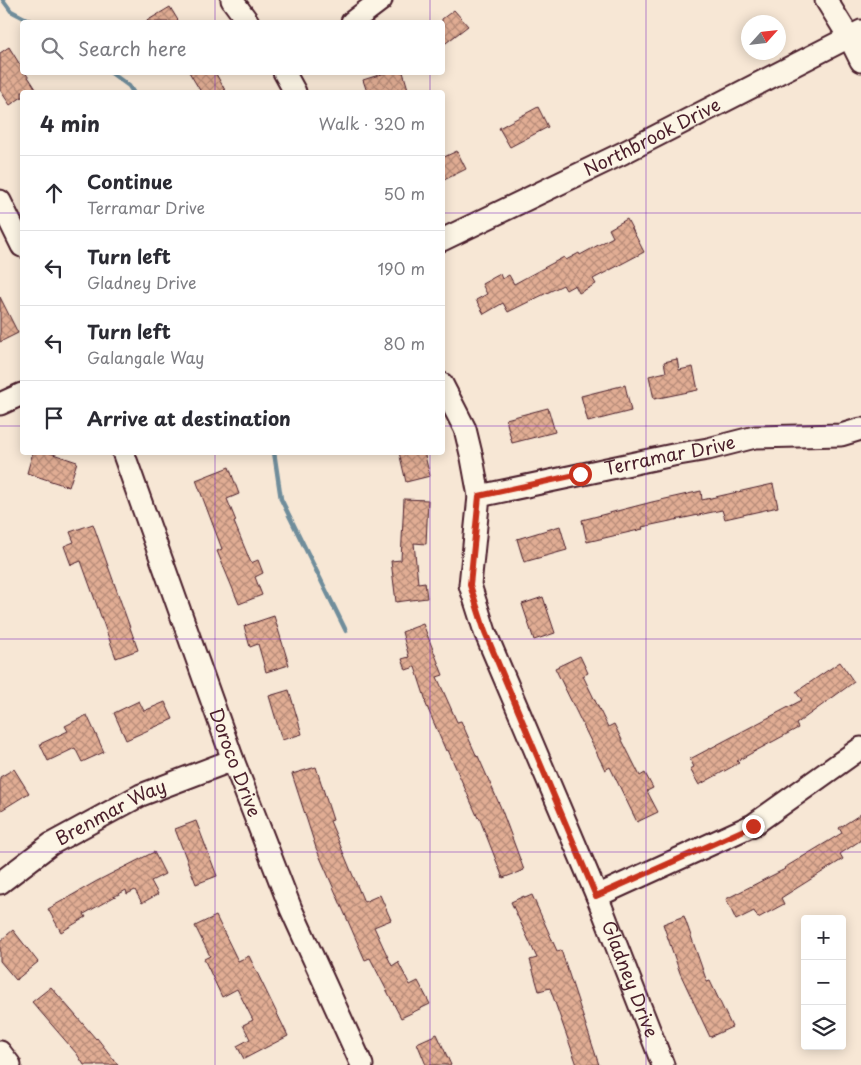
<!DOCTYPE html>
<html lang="en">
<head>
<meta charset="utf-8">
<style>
	:root { --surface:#fff; --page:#f7f7f7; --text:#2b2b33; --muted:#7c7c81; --line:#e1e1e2 }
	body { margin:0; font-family:"Playpen Sans",sans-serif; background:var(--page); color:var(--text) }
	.controls { position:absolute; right:15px; bottom:15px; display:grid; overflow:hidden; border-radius:5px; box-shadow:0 2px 12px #0003 }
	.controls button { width:45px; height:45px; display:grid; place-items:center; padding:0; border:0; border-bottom:1px solid var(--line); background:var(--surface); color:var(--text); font:25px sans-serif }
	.compass { position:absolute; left:741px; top:15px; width:45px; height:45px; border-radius:50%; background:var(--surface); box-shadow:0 2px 12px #0003; rotate:63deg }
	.stop { position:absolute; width:15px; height:15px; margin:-11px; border:4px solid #c8321e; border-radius:50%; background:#fff }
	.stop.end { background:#c8321e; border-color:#fff; box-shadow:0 1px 5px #0008 }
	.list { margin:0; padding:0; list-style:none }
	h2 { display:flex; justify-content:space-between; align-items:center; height:65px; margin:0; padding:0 20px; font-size:21px }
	h2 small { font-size:16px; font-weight:400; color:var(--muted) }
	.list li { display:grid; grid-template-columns:32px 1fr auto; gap:15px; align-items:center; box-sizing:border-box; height:75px; padding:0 20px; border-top:1px solid var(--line) }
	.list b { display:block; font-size:19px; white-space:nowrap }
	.list p { margin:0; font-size:16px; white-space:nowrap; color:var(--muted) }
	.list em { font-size:16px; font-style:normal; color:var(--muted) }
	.icon { flex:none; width:28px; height:28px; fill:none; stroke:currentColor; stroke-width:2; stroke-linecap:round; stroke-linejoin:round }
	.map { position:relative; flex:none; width:861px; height:1065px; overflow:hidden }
	.search { position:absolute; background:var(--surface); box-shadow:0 2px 12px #0003; left:20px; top:20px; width:425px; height:55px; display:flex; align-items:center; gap:12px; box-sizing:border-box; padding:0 18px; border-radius:5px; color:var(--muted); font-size:19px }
	.panel { position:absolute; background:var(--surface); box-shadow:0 2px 12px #0003; left:20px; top:90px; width:425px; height:365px; border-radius:5px }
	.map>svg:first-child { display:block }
</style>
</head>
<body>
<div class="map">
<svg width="861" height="1065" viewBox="0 0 861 1065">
	<defs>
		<pattern id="building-cross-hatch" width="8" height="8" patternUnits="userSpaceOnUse" patternTransform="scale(1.25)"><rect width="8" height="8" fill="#e1ad94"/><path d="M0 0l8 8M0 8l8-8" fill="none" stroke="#b88c79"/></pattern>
	</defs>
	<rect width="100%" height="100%" fill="#f7e7d5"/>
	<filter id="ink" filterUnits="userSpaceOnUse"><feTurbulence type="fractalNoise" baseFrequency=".02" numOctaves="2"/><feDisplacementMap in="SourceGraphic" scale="10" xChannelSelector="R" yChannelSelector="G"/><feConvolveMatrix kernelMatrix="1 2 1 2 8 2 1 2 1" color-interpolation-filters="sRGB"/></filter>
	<g filter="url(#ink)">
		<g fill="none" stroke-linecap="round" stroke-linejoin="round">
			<!-- stream -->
			<path stroke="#6f8d9b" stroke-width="4.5" d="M3,0L11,11L32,22
				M110,72L129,86L133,92
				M274,452L281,499L346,631"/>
		</g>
		<!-- building -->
		<path fill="url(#building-cross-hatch)" stroke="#4a1f2b" d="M170,7L179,22H145Z
			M454,10L468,26L442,46V19Z
			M9,47L22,68V72H25L36,89L30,92H22V97L10,105L0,90V53Z
			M189,72H215L226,92H201Z
			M388,72H403L408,89L396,92H367L363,80Z
			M538,107L548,127L510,147L499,128Z
			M457,151L466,169L442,181V158Z
			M627,219L644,252L593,279L596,284L579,293L575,285L566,290L563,285L508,312L503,303L484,314L476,300L487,294L482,284L500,274L502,279L509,275L514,284L564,257L566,260L579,253L580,255L613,237L609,229Z
			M0,297L18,333L0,342Z
			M677,359L679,370L693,367L698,390L654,399L649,376L666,372L664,362Z
			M625,385L631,411L588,422L581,396Z
			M548,408L555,432L512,443L506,419Z
			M33,452H47L77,462L69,487L27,473Z
			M399,452H424L430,476L406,482Z
			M229,467L239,494L227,499L236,521L234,522L251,563L258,560L263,573L255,577L262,595L239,604L217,551L222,549L196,480Z
			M773,484L778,507L725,519L722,510L642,527L643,529L587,542L582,520L652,502L701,491L702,500Z
			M404,499L428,500L426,544L414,543L418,583L425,582L427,598L396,602L391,561L401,560Z
			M93,524L138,650L116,658L81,561L71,565L64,546L74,542L70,532Z
			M560,526L567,550L524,562L517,539Z
			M543,597L555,633L534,640L522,604Z
			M274,616L289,665L266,672L258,644L250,647L244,626Z
			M423,624L443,675L437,677L457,722L461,721L477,757L478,756L501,808L524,870L503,878L479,817L478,818L448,750L446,751L425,702L426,701L415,667L406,670L402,659L409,657L402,632Z
			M580,656L588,673L583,676L608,727L614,724L640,776L645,773L653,788L647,791L658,812L637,822L610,767L605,770L555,668Z
			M840,662L854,682L796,724L798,728L737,761L739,763L699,785L690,769L694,767L690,759L802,700L796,692Z
			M289,690L302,734L282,740L269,696Z
			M139,701L144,711L165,702L173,719L126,740L114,713Z
			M87,715L104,752L82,762L75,748L48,761L40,744L68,731L65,726Z
			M316,767L333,820L330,821L364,902L380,895L391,920L374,927L392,966L398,962L410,985L418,981L430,1004L401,1018L370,958L365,960L316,848L292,774Z
			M14,769L29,793L0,811V777Z
			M861,814V840L840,854L843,859L781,898L784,904L758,918L754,911L736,920L726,899L785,869L784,868L842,833L839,828Z
			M196,821L217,876L196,884L175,829Z
			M154,852L165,874L151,881L158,894L142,903L135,890L127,894L126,890L84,914L86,917L61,932L48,909L97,881Z
			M532,895L557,951L561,950L599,1065H577L550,988L539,991L530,960L537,958L511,902L524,896L525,898Z
			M216,916L238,961L249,956L288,1036L244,1059L237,1046L250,1039L243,1025L253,1020L237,989L222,997L204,959L210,956L195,926Z
			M684,916L707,982L710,981L732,1027L710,1037L680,973L663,924Z
			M13,930L38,962L16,980L0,961V941Z
			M51,987L96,1039L97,1038L118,1065H84L77,1054L32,1002Z
			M437,1034L451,1065H426L417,1043Z"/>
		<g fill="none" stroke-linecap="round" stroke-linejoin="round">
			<!-- minor casing -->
			<g stroke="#4a1f2b" stroke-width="25">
				<g id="minor">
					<path d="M232,0L248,22"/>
					<path d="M826,0L849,37L861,61"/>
					<path d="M352,22L381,0"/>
					<path d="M284,72L295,92"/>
					<path d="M0,201L22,246"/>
					<path id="s1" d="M442,240L623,153L861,31"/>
					<path id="s2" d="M442,384L465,429L472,458L479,496L470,585L485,632L597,896L663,1065"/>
					<path d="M0,404L22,394"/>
					<path id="s3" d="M123,452L233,760L291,909L362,1065"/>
					<path id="s4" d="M479,496L673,455L708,449L755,437L841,435L861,429"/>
					<path id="s5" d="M0,883L51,844L141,795L233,760"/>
					<path d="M597,896L753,825L861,748"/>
					<path d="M0,1052L10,1065"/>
				</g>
			</g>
			<!-- minor -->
			<use href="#minor" stroke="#fcf5e5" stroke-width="21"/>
		</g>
	</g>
	<g fill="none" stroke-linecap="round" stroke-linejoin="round" filter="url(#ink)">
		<!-- route -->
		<path stroke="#c8321e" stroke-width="6" d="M580,474L479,496L470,585L485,632L596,896L753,826"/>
	</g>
	<!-- grid -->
	<path fill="none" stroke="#7b2cbf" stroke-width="1" stroke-opacity="0.55" d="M215,0V22M430,0V22M646,0V1065M215,72V92M430,72V92M0,213H22M442,213H861M0,426H22M442,426H861M215,452V1065M430,452V1065M0,639H861M0,852H861"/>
	<g text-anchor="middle" stroke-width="4" stroke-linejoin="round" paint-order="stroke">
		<!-- street labels -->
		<g font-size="18" fill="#4a1f2b" stroke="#fcf5e5">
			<text dy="6" stroke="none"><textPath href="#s1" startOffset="234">Northbrook Drive</textPath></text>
			<text dy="6" stroke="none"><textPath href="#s4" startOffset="195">Terramar Drive</textPath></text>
			<text dy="6" stroke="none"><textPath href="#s3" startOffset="330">Doroco Drive</textPath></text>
			<text dy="6" stroke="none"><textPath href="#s5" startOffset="132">Brenmar Way</textPath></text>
			<text dy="6" stroke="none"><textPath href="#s2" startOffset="634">Gladney Drive</textPath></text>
		</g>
	</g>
</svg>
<div class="controls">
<button>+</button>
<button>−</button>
<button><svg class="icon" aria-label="layers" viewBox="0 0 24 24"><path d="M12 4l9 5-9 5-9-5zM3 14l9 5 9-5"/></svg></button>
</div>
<svg class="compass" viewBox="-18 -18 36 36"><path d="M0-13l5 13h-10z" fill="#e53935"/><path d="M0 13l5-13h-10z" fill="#7c7c81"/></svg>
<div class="stop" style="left:580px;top:474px"></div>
<div class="stop end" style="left:753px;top:826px"></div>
<div class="search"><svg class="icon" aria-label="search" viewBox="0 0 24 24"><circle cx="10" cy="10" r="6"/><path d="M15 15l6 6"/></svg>Search here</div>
<section class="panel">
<h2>4 min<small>Walk · 320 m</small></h2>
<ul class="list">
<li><svg class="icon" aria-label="ahead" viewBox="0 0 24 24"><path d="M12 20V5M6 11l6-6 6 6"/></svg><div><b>Continue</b><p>Terramar Drive</p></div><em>50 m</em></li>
<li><svg class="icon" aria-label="left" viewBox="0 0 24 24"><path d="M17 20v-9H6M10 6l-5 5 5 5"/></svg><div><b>Turn left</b><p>Gladney Drive</p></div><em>190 m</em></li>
<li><svg class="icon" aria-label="left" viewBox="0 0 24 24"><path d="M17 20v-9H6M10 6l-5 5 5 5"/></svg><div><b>Turn left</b><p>Galangale Way</p></div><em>80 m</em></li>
<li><svg class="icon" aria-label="arrive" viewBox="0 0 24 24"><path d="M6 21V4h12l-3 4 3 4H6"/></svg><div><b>Arrive at destination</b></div></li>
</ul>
</section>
</div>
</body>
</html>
